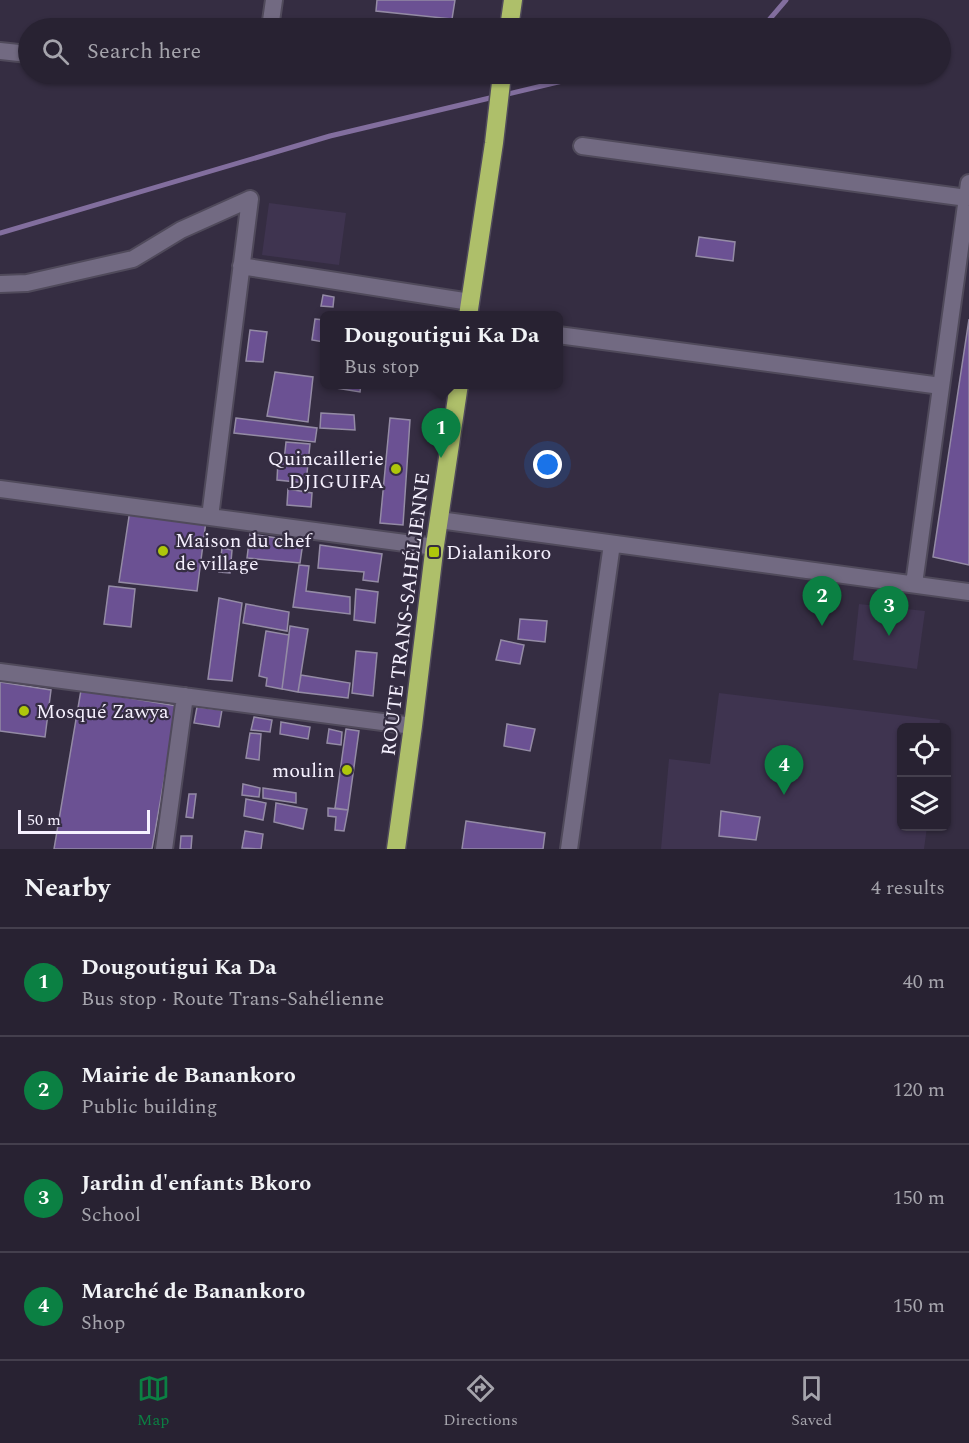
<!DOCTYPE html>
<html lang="en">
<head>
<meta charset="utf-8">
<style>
	:root { --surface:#282232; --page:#302a3a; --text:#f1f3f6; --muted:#a5a4ac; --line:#443f4d; --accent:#0b8043 }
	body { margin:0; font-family:Spectral,serif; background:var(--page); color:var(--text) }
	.controls { position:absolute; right:18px; bottom:18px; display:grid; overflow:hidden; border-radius:9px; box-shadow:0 2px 4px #0004 }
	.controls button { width:54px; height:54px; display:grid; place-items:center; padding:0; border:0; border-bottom:2px solid var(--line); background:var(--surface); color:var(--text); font:30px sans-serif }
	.scale { position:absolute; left:18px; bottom:15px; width:132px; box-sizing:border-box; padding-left:6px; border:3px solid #f5f0fe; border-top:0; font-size:16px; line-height:21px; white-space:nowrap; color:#f5f0fe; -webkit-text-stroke:4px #352d42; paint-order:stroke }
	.you { position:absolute; left:548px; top:465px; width:21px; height:21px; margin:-15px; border:4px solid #fff; border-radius:50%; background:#1a73e8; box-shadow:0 0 0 9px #1a73e833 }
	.badge { display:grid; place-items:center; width:39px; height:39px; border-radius:50%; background:var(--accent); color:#fff; font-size:20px; font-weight:700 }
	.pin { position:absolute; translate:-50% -50px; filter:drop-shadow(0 2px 3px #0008) }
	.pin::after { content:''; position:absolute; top:32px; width:21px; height:18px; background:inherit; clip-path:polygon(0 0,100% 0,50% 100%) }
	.popup { position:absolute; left:320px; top:311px; width:243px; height:78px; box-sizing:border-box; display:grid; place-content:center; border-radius:9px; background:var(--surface); filter:drop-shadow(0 2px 4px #0005); font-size:20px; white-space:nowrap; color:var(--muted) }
	.popup b { font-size:22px; color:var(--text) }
	.popup::after { content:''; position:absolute; left:50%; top:100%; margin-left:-12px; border:12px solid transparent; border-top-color:var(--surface) }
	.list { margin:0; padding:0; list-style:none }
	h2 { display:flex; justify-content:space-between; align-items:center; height:78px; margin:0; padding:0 24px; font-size:26px }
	h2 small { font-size:20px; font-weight:400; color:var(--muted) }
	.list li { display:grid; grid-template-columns:39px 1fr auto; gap:18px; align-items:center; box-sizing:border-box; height:108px; padding:0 24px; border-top:2px solid var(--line) }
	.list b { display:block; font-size:22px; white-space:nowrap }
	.list p { margin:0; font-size:20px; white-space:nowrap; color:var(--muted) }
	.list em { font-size:20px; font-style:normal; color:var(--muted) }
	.icon { flex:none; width:33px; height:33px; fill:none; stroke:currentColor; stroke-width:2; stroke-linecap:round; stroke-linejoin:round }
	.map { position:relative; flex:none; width:969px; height:849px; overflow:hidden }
	.search { position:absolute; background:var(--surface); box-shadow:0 2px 4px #0004; left:18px; right:18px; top:18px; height:66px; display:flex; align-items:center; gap:15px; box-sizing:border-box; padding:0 21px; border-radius:33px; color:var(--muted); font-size:22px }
	.sheet { height:510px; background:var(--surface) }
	nav { display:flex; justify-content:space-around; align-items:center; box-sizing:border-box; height:84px; border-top:2px solid var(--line); background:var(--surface); font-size:16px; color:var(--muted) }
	nav a { display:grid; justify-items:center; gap:3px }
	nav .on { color:var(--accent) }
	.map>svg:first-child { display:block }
</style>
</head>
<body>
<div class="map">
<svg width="969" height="849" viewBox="0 0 969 849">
	<rect width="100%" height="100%" fill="#352d42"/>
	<!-- built -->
	<path fill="#3f3450" d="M269,203L346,213L339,265L262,255Z
		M859,604L925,611L917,669L853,660Z
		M719,693L940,720L939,727L902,728V826L927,827L924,849H661L669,759L710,764Z"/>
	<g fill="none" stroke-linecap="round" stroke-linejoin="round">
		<!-- stream -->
		<path stroke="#826e9e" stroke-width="5" d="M762,28L786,0
			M504,95L592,74
			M0,233L330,136L494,97"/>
	</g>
	<!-- building -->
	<path fill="#6b5193" stroke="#948ba5" stroke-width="1.5" d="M377,0H455L452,19L376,11Z
		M699,237L735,242L733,261L696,256Z
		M323,295L334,297L333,307L321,306Z
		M315,319L324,320V342L312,340Z
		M969,319V565L933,557Z
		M250,330L267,332L263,362L246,361Z
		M275,372L313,377L308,422L267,416Z
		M324,384H361L360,392L324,386Z
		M321,413L354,415L355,430L320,428Z
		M236,418L317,428L315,442L234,433Z
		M390,418L410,420L403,525L380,523Z
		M286,442L310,444L306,483L277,480L278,461H284Z
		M288,489L312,493L311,507L287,505Z
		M130,510L206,521L197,591L119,582Z
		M250,534L303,542L300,563L247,558Z
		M320,545L382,554L378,582L363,580L364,572L318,568Z
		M222,548L232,550L230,573L219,572Z
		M299,565L309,566L306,591L350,597V614L293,607Z
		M109,586L135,589L131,627L104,624Z
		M356,589L378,592L375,623L354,620Z
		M219,598L242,603L232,681L208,679Z
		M246,604L289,612L287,631L243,623Z
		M520,619L547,621L545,642L518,639Z
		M290,626L308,629L298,692L282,689Z
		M266,631L289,635L282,689L266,686L267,678L259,676Z
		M501,640L524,645L520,664L496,660Z
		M356,651L377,653L373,696L352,693Z
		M301,675L350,683L348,698L298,692Z
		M0,682L51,690L45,737L0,731Z
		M81,690L177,706L152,849H54Z
		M197,707L222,710L219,727L194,723Z
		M254,717L272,720L270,732L251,730Z
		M281,722L310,727L308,739L280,734Z
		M507,724L535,729L530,751L504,746Z
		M329,729L342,732L341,745L327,743Z
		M346,729L359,731L348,810L335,808Z
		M250,733L261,734L259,760L246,758Z
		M243,784L260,788L259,797L242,795Z
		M263,788L296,793V803L263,798Z
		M189,794H196L193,818L186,817Z
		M246,799L266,803L263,820L244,816Z
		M276,803L307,809L303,829L274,822Z
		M328,808L348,810L344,831L335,830L336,817L328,816Z
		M721,811L760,817L756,840L719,836Z
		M466,821L545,833L543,849H462Z
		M245,831L263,834L261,849L242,848Z
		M181,836H192L191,849H180Z"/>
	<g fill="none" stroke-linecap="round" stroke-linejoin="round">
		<!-- street casing -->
		<g stroke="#504a5b" stroke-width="20">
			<path id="street" d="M270,28L274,0
				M0,51L28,54
				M258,74H264
				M582,146L967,198
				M241,266L470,302
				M0,284L27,283L133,259L181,230L250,199
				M558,335L941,386
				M0,489L435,547
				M210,517L250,199
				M439,520L969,592
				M914,584L969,183
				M0,672L413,726
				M164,849L185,696
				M569,849L612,544"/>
		</g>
		<!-- highway casing -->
		<g stroke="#504a5b" stroke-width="21">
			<path id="highway" d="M509,28L513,0
				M468,316L494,143L502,74
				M396,849L413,726L434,552L459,384"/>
		</g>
		<!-- street -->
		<use href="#street" stroke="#726a82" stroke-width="16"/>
		<!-- highway -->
		<use href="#highway" stroke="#aebf6a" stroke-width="18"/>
	</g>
	<!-- markers -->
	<g fill="#aec60b" stroke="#352d42" stroke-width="2">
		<circle cx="396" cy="469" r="6"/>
		<circle cx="163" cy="551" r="6"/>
		<rect x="428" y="546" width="12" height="12" rx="3"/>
		<circle cx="24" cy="711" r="6"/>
		<circle cx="347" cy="770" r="6"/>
	</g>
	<g text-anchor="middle" stroke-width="4.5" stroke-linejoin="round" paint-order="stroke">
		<!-- poi labels -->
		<g font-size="20" fill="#f5f0fe" stroke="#352d42" text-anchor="start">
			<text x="384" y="465" text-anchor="end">Quincaillerie<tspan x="384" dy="23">DJIGUIFA</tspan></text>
			<text x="175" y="547">Maison du chef<tspan x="175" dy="23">de village</tspan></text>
			<text x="446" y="559">Dialanikoro</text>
			<text x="36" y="718">Mosqué Zawya</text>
			<text x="335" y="777" text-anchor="end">moulin</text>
		</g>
		<!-- street labels -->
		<g font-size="20" fill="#f5f0fe" stroke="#352d42">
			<text transform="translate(405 614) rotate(-83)" y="7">ROUTE TRANS-SAHÉLIENNE</text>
		</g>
	</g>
</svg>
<div class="controls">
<button><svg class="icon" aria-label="locate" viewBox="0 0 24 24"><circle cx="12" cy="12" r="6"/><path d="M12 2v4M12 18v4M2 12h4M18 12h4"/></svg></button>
<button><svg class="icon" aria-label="layers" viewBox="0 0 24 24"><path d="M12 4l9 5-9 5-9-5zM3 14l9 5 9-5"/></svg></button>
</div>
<div class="scale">50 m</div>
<div class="you"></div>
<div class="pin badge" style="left:441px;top:458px">1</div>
<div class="popup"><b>Dougoutigui Ka Da</b>Bus stop</div>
<div class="pin badge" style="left:822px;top:626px">2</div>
<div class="pin badge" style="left:889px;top:636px">3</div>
<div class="pin badge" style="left:784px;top:795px">4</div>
<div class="search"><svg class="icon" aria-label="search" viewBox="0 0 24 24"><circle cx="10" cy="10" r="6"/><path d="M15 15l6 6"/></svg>Search here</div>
</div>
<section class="sheet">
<h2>Nearby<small>4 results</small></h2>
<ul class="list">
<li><span class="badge">1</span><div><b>Dougoutigui Ka Da</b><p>Bus stop · Route Trans-Sahélienne</p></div><em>40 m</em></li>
<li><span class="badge">2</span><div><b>Mairie de Banankoro</b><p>Public building</p></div><em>120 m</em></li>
<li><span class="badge">3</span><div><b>Jardin d'enfants Bkoro</b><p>School</p></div><em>150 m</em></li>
<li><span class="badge">4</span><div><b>Marché de Banankoro</b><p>Shop</p></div><em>150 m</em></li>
</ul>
</section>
<nav>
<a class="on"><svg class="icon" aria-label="map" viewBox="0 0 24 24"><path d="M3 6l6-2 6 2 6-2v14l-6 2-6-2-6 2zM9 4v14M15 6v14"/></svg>Map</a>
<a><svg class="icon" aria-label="directions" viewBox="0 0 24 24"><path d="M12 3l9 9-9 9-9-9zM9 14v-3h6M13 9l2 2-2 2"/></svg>Directions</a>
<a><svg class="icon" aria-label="saved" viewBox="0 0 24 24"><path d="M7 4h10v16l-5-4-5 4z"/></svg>Saved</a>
</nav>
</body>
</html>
